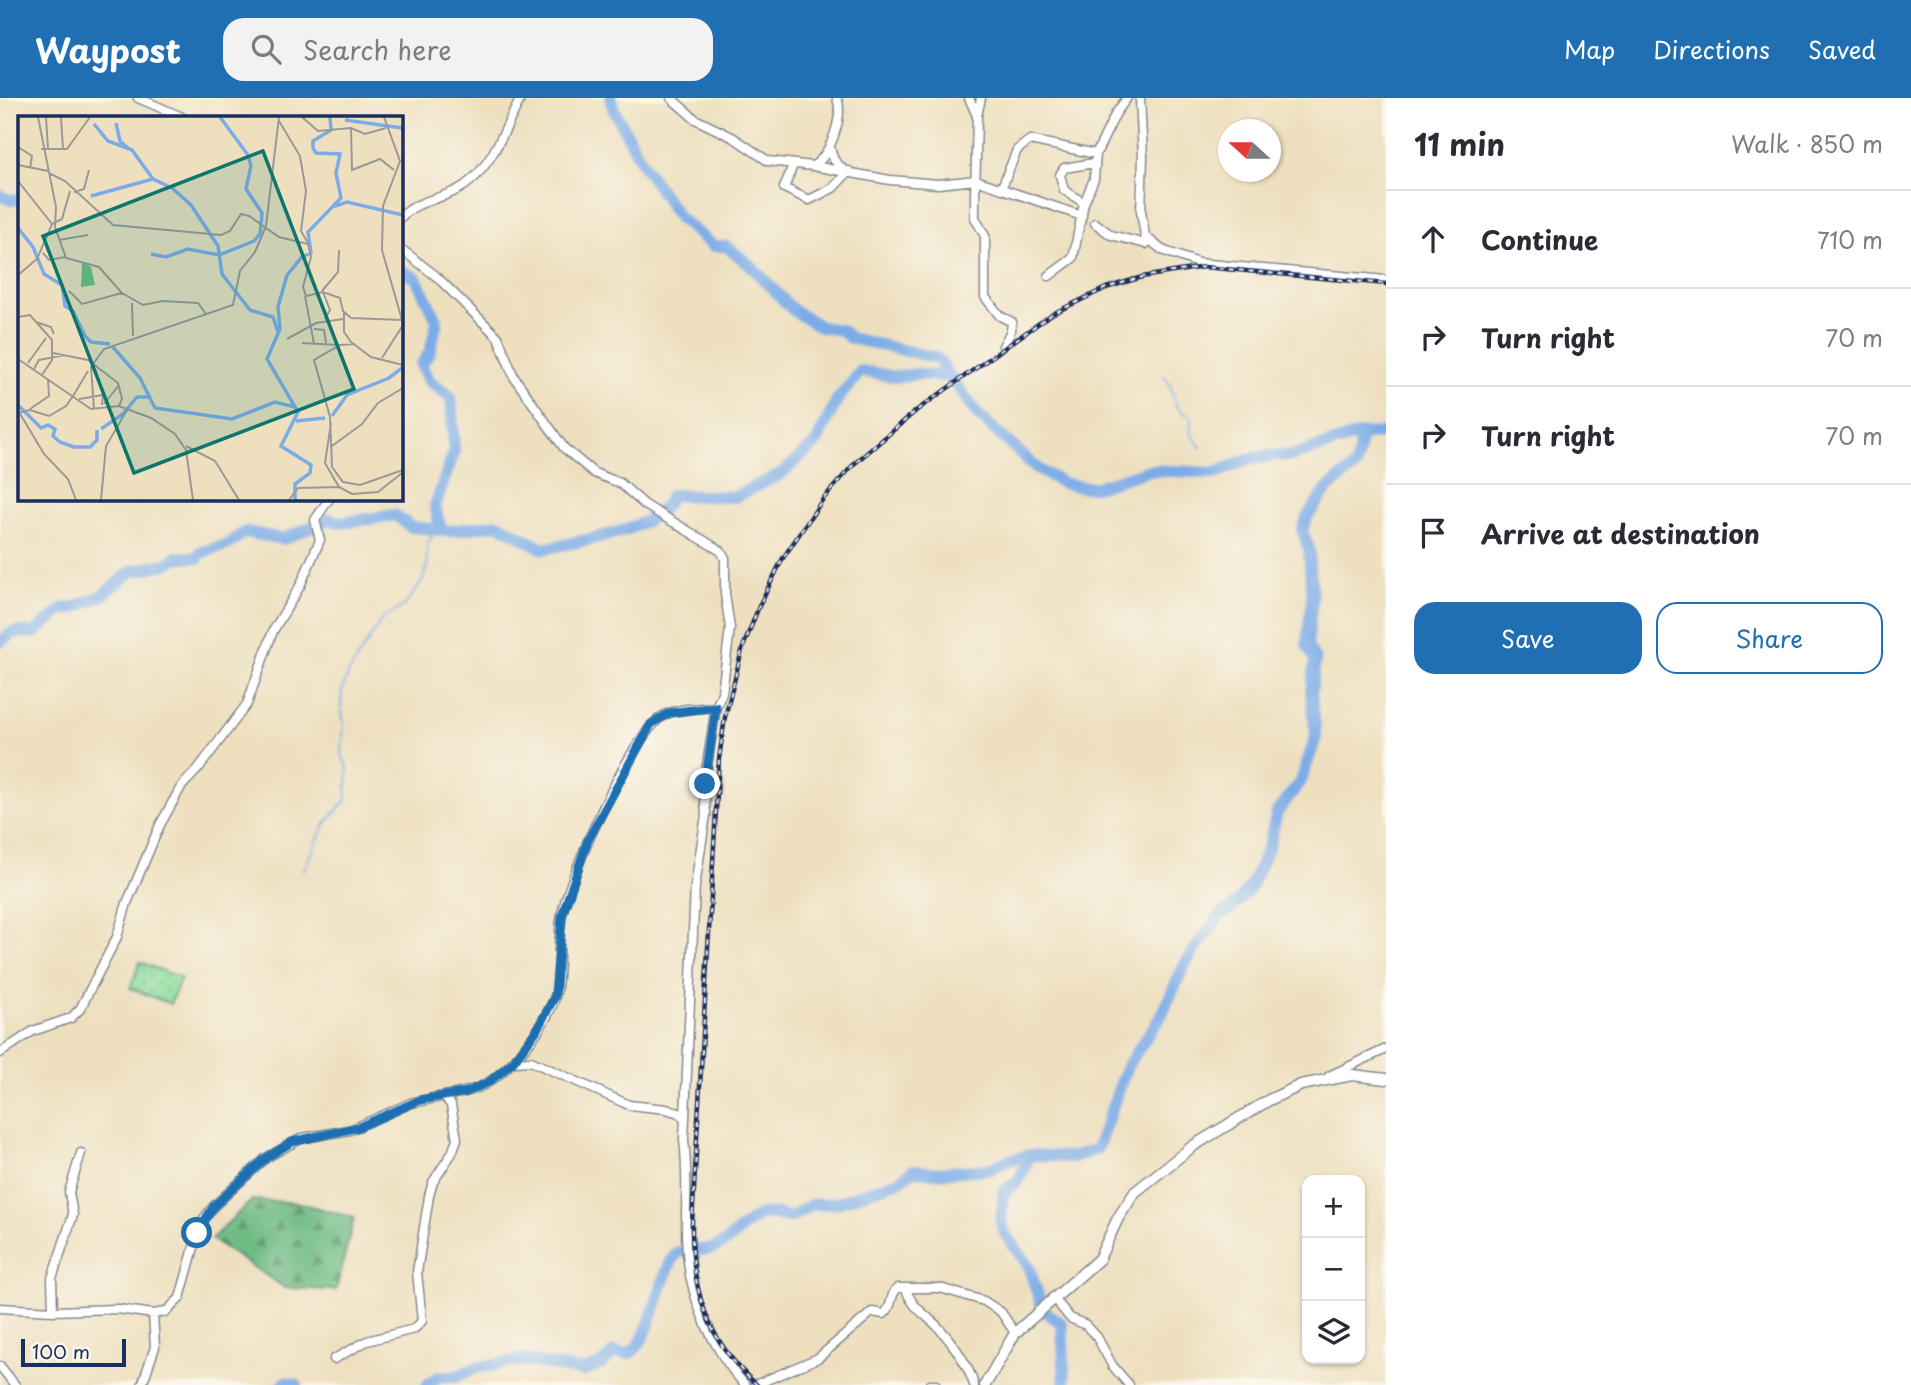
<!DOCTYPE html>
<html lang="en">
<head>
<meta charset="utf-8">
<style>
	:root { --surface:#fff; --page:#f2f2f3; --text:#2b2b33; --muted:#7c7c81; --line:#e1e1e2; --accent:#1f6fb2 }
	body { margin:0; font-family:"Playpen Sans",sans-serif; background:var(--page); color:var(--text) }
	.controls { position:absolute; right:21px; bottom:21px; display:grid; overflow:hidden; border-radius:14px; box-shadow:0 2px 5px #0004 }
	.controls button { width:63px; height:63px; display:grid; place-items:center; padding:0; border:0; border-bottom:2px solid var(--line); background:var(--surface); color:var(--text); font:35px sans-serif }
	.compass { position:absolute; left:1218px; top:21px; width:63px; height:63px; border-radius:50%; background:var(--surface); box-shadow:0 2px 5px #0004; rotate:291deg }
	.scale { position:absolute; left:21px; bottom:18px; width:105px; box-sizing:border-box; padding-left:7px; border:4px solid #1b2f5e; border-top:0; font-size:19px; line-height:24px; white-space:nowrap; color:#1b2f5e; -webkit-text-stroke:5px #fbf7ec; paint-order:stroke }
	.stop { position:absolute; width:21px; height:21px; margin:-16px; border:5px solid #1f6fb2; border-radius:50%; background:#fff }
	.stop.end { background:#1f6fb2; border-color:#fff; box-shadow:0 2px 7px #0008 }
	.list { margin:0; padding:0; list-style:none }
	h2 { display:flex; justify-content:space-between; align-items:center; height:91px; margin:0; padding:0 28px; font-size:30px }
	h2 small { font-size:23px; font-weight:400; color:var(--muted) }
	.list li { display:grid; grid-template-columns:46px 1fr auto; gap:21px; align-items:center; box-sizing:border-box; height:98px; padding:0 28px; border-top:2px solid var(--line) }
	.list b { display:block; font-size:26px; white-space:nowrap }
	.list em { font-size:23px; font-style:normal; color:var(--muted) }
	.actions { display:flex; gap:14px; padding:21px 28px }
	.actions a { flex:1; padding:16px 0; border:2px solid var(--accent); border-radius:21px; text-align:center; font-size:24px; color:var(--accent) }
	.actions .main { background:var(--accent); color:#fff }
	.icon { flex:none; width:38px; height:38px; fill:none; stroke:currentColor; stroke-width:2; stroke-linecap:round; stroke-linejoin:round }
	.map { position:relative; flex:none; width:1386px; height:1287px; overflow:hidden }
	header { display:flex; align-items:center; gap:42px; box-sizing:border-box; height:98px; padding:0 35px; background:var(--accent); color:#fff }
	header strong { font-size:33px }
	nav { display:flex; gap:38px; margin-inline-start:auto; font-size:24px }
	.search { width:490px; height:63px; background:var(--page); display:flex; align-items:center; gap:18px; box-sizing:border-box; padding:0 24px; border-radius:21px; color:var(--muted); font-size:26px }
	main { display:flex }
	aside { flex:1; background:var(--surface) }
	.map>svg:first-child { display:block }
</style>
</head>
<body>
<header>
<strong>Waypost</strong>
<div class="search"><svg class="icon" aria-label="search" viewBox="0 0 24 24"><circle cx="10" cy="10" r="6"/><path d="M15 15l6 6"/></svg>Search here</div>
<nav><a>Map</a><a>Directions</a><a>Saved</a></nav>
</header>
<main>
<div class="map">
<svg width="1386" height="1287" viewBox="0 0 1386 1287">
	<defs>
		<pattern id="grass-dots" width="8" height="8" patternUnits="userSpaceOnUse" patternTransform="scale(1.75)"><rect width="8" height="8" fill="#89db9b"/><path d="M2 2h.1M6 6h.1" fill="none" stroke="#76bc88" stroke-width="1.8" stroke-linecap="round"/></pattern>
		<pattern id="forest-firs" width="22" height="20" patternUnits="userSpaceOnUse" patternTransform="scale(1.75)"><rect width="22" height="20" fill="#6ebb83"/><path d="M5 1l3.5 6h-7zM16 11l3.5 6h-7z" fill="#5a986e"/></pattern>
	</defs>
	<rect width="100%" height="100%" fill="#fbf7ec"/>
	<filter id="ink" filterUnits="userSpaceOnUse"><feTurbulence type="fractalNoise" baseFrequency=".0143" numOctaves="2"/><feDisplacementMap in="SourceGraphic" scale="14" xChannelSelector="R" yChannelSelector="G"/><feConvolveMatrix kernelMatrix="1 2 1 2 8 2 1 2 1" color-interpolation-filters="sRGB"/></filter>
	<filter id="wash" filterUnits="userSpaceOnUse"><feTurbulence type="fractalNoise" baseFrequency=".00686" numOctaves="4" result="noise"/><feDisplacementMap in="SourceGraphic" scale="28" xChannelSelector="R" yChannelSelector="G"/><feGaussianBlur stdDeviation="1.57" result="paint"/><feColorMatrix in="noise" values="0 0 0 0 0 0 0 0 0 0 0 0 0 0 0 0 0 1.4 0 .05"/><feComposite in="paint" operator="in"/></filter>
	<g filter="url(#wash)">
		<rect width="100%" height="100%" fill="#eee0bf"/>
		<!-- grass -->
		<path fill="url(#grass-dots)" stroke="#52857c" stroke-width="2" d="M140,864L181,880L170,906L130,890Z"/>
		<!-- forest -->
		<path fill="url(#forest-firs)" stroke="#447570" stroke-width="2" d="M252,1102L300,1105L354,1120L336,1192L285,1190L211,1141Z"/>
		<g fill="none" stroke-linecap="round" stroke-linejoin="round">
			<!-- stream -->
			<path stroke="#7cace7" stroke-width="2" d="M1164,278L1170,287L1177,310L1192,320L1190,333L1201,350
				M303,773L325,726L346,702L348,671L342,657L344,625L341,611L342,592L349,574L382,521L405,507L422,483L427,469V445L440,429"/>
			<!-- river -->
			<path stroke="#7cace7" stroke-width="12" d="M611,0L613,10L643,67L679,120L713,148H726L750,167L793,212L821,229L841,232L850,240L937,260L978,317L1039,372L1063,385L1082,389H1096L1150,372L1216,375L1246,362L1275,357L1291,358L1362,336L1386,335
				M0,97L10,102L19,101
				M401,172L416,180L437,223L430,254L421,267L429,283L451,299L454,354L435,408L440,429
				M0,544L13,534L34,535L64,510L71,511L103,497L132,473L166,466L177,459L198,460L200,455L229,446L245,434L283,441L330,421L341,425L395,417L411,429L450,433L498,426L543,451C579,442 658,435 671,397L734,399L781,376L816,345L837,302L861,273L896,279L917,276L952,279
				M1030,1057L1019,1082L1004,1094L1001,1123L1005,1136L1028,1167L1043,1212L1062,1226L1065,1287
				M698,1152C727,1153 736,1130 759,1118C771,1112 780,1119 792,1119L811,1107L836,1105L899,1083L914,1072L934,1075L990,1071L1009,1062L1030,1057L1073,1059L1097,1051L1127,968L1161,918L1185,866L1204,838L1220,817L1232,810L1250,790L1269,747L1277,714L1301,683L1316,639L1311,595L1315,562L1307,547L1312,500L1309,451L1302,432L1307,419L1328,390L1356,368L1362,336
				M283,1287L286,1284L297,1287
				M427,1287L440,1278L455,1279L475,1270L522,1262L583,1273L602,1266L614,1254C619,1255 624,1257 630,1255C651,1244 659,1178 676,1156L681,1154"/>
		</g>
	</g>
	<g filter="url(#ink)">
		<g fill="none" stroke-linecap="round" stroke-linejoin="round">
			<!-- minor casing -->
			<g stroke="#84888e" stroke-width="11">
				<path id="minor" d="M138,0L182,19
					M671,0L695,21L734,40L768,63L813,68C830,58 844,19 837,0
					M969,0L977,18
					M981,0L977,18L975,98V120L985,138V199L1000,218L1012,224L1011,233L1003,248
					M1140,0L1143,59L1141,113L1145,138L1162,152L1198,165L1386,182
					M830,51L834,62L844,72
					M793,67L784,90L809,102L833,90L849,73
					M813,68L890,82L938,86L976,82L1082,118
					M1002,89L1017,52L1030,42L1096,56
					M1084,105L1064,92L1060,77L1064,70L1094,65
					M401,119C419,100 444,102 464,88C493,68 505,29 521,0
					M1095,125L1111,137L1146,146
					M401,151L436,178L498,239L514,279L564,350L594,375L620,385L645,407L721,453L725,460V496L730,530L722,595L716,609L704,686L706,717L695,788L684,1042C689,1080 684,1117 687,1155C691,1203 713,1252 745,1287
					M1049,178L1073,160L1084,105L1094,81L1096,56L1116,15L1127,0
					M0,955L33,933L71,920L80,911L117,839L127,805L160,727L181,689L198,671L247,606L273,533L300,488L320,442L315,422L329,401
					M513,964L531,963L629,1007L666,1011L679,1015L685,1022
					M1329,978L1386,951
					M444,998C456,996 468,994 480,989C508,976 550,925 556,895C561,869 557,842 562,815C571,775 630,638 663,618C678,609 700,611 716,609
					M906,1190C911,1210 927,1217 940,1231C955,1248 968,1266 974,1287
					M1053,1199L1070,1220L1086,1227L1097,1239L1112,1267L1129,1287
					M0,1210L53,1213L118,1211L153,1216L166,1214L180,1200L201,1124L214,1108L266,1060L302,1040L350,1032L411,1005L444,998L451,1007L457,1041L452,1055L433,1084L429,1098L417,1174L422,1223L414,1231L367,1243L334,1261
					M53,1213L52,1180L73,1117L69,1094L81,1055
					M0,1268L15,1287
					M142,1287L155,1249L153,1216
					M755,1287L818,1260L872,1214L884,1216C894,1208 889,1196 898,1190H940L984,1203L1001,1214L1015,1235
					M930,1287H936"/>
			</g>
			<!-- tertiary casing -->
			<g stroke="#84888e" stroke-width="13">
				<path id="tertiary" d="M985,1287L1015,1235L1099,1161L1118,1120L1135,1094L1193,1048L1269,1002L1301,987L1352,977L1386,981"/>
			</g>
			<!-- minor -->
			<use href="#minor" stroke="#fff" stroke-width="8"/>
			<!-- tertiary -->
			<use href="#tertiary" stroke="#fff" stroke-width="10"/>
			<!-- rail casing -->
			<g stroke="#1b2f5e" stroke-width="4.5">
				<path id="rail" d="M757,1287C706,1242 691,1191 692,1125L719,661L725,619L742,552L759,508L783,460L823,401L855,365L917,312L1052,216L1106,190L1142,179L1204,169L1386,186"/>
			</g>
			<!-- rail -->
			<use href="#rail" stroke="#fbf7ec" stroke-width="2" stroke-dasharray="5" stroke-linecap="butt"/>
		</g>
	</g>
	<g fill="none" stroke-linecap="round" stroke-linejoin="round" filter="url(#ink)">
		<!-- route -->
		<path stroke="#1f6fb2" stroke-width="9" d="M197,1135L214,1108L266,1060L292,1044L359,1029L420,1002L467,994L489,984L513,964L536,933L555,898L562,818L588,742L651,626L669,615L716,609L705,686"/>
	</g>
	<!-- overview -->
	<g transform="translate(18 18)">
		<rect width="385" height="385" fill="#eee0bf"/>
		<path d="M64,146L73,151L77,169L63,171Z" fill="#6ebb83"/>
		<path fill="none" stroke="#7cace7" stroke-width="3.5" d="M327,4L384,12M98,7L102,25L111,33M76,8L90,25L114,34L135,63L154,72L173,89L200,130L204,158L232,194L255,201L260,216M73,80L135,63M314,91L329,86L385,99M0,112L15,131L26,158L44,169L47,190L55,195L67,220L73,226L92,228M133,138L148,141L170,133L201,139M201,139L236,125L242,118L244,97L228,73L233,50L230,39L202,1M94,230L122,262L137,292L214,303L257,286L277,291M0,289L23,312L30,309L37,313L35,320L42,326L56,331H72L79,324V314M314,300L329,279L371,262L384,252M278,305L307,302M83,313L105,298L119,281H132M277,384V368L292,357L293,349L263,330L280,296L249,243L262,213L260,191L269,159L284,141L293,137L290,116L323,82L318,57L322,38L298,37L295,32V25L313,14L312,1"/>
		<path fill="none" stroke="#9a9998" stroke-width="2" d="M20,1L38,91L37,111L48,142L81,151L104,177L64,188L51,175M28,1L30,33M43,1L45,33M284,1L300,15L333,12L347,18L368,12M366,1L382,45L365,90L364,134L384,204M261,5L282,40L288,75L283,115L290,127M333,12L334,54L362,43L376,54M0,31L14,40L12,52M23,33H49L72,1M0,49L30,55M31,57L47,65L95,109L203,119L212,115L223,98L231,100L261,121L290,128L293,141L285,171L288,180L305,176L322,182L325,195L333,202L383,204M0,65L34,108M56,76L66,73L71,54M41,124L70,119M25,137L31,144L47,141M0,159L19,143L34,108L44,103L52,75M304,175L320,156L321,134M305,176L312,194L307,203M104,177L125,189L145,185L180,187L188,198M287,180L296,228M114,187L115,220M326,197V216L333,226L353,241L385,249M0,201L12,199L34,224V244L24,259M18,206L33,211L36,218M296,213L306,214L308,227M269,223L298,207L325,203M284,227L321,229M337,228L322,229L296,244L312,301L314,351L325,366L342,369L385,354M35,237L70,244L100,267L104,283L101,290M364,242L385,209M0,243L73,293L101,290L133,302L157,318L168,334L175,384M10,247L28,222M16,253L21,244L47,239M55,280L70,255M61,283L85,279L84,289M86,288L101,269M12,293L31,280L30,264M76,293L73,251L86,233L215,189L222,155L237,136L248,110L261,1M1,296L26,338L50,363L58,384M0,297L12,294L31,300L48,290L55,280M313,307L307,347L321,371L334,378L360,376L384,357M168,330L197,345L221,384M314,330L344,308L360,287L385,272M83,384L88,330L109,294M271,384L280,372L321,371"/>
		<path fill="#0f766e" fill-opacity="0.15" stroke="#0f766e" stroke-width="3.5" d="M245,35L336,273L116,357L25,120Z"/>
		<rect width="385" height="385" fill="none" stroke="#1b2f5e" stroke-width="3.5"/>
	</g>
</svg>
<div class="controls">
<button>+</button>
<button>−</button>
<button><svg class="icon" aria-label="layers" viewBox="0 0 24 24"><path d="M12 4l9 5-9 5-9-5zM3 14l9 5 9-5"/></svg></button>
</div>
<svg class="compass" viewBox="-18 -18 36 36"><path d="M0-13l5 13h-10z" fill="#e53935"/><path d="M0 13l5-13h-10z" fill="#7c7c81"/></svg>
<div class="scale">100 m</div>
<div class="stop" style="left:197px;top:1135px"></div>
<div class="stop end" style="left:705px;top:686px"></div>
</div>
<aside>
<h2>11 min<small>Walk · 850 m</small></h2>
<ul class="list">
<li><svg class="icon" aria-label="ahead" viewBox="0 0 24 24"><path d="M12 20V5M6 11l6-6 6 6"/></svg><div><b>Continue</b></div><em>710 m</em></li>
<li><svg class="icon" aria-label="right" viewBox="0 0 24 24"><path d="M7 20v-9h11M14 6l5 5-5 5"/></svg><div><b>Turn right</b></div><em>70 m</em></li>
<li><svg class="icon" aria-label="right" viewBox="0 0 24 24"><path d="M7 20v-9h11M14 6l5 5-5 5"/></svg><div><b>Turn right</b></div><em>70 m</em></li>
<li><svg class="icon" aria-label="arrive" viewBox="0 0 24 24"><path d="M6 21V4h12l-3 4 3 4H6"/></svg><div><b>Arrive at destination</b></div></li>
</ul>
<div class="actions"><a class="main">Save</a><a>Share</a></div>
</aside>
</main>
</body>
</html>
